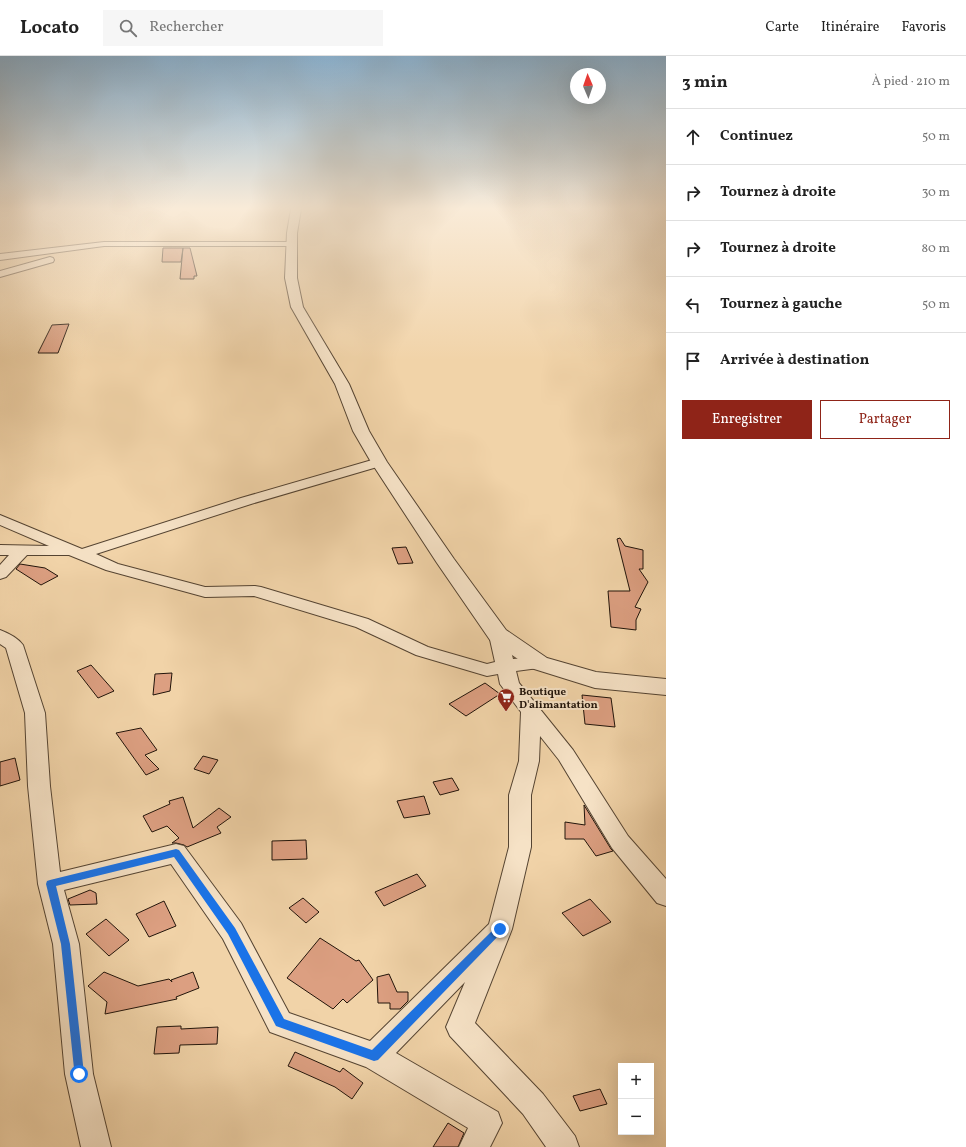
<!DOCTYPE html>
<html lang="fr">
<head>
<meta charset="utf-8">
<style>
	:root { --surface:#fff; --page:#f6f6f6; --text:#222; --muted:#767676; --line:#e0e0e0; --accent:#8f2418 }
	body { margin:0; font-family:Vollkorn,serif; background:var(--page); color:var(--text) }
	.controls { position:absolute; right:12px; bottom:12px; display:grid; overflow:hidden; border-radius:0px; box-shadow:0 4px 16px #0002 }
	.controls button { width:36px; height:36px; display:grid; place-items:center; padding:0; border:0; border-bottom:1px solid var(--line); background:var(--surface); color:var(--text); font:20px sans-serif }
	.compass { position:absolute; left:570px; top:12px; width:36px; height:36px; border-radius:50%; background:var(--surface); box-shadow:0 4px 16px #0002; rotate:358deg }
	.stop { position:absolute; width:12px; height:12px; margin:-9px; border:3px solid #1a73e8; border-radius:50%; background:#fff }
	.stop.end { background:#1a73e8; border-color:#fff; box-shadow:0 1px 4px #0008 }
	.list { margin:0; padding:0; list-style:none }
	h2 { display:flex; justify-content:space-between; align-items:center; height:52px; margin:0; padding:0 16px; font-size:17px }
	h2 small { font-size:13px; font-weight:400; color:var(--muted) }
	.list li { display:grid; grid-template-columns:26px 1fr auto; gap:12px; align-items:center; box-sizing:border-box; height:56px; padding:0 16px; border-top:1px solid var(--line) }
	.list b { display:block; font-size:15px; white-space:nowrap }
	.list em { font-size:13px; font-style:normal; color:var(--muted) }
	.actions { display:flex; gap:8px; padding:12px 16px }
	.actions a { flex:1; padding:9px 0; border:1px solid var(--accent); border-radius:0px; text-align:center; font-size:14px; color:var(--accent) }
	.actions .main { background:var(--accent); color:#fff }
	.icon { flex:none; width:22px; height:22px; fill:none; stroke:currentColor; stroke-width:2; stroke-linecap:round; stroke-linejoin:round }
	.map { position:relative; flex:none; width:666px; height:1091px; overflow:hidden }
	header { display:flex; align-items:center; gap:24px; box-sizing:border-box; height:56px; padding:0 20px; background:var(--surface); border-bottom:1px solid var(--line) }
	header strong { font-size:19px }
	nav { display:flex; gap:22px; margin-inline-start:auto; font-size:14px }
	.search { width:280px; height:36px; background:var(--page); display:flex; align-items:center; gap:10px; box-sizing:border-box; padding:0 14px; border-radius:0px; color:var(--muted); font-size:15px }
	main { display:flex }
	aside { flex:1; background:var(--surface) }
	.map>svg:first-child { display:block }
</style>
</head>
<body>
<header>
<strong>Locato</strong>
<div class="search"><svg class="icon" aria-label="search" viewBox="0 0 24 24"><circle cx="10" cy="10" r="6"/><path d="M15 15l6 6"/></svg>Rechercher</div>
<nav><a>Carte</a><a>Itinéraire</a><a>Favoris</a></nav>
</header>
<main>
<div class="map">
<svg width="666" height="1091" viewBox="0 0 666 1091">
	<rect width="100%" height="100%" fill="#f1d3a8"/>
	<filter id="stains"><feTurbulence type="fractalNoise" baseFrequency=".005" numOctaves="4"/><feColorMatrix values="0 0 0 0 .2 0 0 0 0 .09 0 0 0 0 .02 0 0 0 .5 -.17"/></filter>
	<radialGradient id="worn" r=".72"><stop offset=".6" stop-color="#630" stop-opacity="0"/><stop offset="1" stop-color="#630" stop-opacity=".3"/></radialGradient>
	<!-- building -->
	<path fill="#dc9f81" stroke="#21140a" d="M163,192H183L181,206H162Z
		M183,192H190L197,220H194V223H180Z
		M69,268L58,297H38L52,269Z
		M620,482L625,490L643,494V513H639L648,526L635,551L641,553L636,564V574L611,571L608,535H630L617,483Z
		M406,491L413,507L398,508L392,492Z
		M20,508L45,512L58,520L41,529L16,513Z
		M91,609L114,635L98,642L77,615Z
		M172,617L170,635L153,639L155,618Z
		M485,627L500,638L466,660L449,648Z
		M582,639L611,642L615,671L585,668Z
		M141,672L157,694L145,699L159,713L146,719L116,677Z
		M203,700L218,704L209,718L194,713Z
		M15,702L20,724L0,730V706Z
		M452,722L459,734L440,739L433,726Z
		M424,740L430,758L404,762L397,745Z
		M183,741L193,772L219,752L231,761L217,771L221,777L187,791L184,789L176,787H172L179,782L167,770L152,776L143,760L170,748L169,745Z
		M584,749L611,793L613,795L596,800L584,783H565V766L585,769Z
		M306,784L307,803L272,804V785Z
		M417,818L426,830L384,850L375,836Z
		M90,834L96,837L97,848L70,849L68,843Z
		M303,842L319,856L306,867L289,852Z
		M590,843L611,866L583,880L562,857Z
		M164,845L176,870L149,881L136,858Z
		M106,863L129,884L109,900L86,878Z
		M320,882L356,905L359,904L373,924L347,947L343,943L333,953L287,922Z
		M104,916L138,930L169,923L172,926L171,924L193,916L199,932L176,941L177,943L105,958L107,946L88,930Z
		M389,918L397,936H408V945L400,953H390V947H378L377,921Z
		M181,970V973L218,971L217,988L180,989L179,997L154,998L157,971Z
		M295,996L340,1016L343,1012L363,1027L352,1043L335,1031L288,1010Z
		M600,1033L607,1048L580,1055L573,1040Z
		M448,1067L464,1077L458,1091H433Z"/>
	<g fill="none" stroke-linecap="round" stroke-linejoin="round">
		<!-- minor casing -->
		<g stroke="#554432" stroke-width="2">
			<path id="minor" d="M104,186H292L296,188L292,190H104L0,204V198Z
				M50,201L53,202L54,204L53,206L0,221V215Z
				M379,402L384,403L386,406L384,409L251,448L96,498L118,508L205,531L255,530L261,531L368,563L428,591L487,608L495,606L489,579L492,575L498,574L504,575L507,579L513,603L539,601L546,603L548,607L546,611L516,615L519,627L573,694L628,780L666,823V850L657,847L612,792L559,704L540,680L539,705L531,739V791L512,873L475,967L543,1038L575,1080L579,1091H546L523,1058L450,980L446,971L465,926L396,997L498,1056L502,1067L490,1091H459L468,1072L366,1011L270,976L223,883L171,808L64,834L79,888L93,1018L111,1091H81L65,1018L53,888L38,828L28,730L25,657L6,592L0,588V574C8,577 18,582 23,589L45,657L50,730L60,816L176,788L184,790L241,867L289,957L370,985L489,868L509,791V739L519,705L521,656L500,628L498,618L487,620L416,599L356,571L254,540L205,541L106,514L69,499H27L6,521L0,523V509L9,499H0V489L49,490L0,469V459L82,493L241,442Z"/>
		</g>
		<!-- tertiary casing -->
		<g stroke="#554432" stroke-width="2">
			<path id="tertiary" d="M291,153H301L297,177V222L303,251L349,328L369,375L387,406L454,503L506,574L547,602L596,616L666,623V639L595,632L531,612L490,584L437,507L371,406L353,375L335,328L291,251L285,222L287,177Z"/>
		</g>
		<!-- minor -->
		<use href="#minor" fill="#f6e2c6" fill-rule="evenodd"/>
		<!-- tertiary -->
		<use href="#tertiary" fill="#f6e2c6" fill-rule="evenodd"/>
	</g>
	<!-- sky -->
	<linearGradient id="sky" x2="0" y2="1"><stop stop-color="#8bb4d4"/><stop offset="0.5" stop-color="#f9ebd8"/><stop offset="1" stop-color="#f9ebd8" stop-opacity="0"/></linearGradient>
	<rect width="666" height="305" fill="url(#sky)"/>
	<!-- route -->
	<path fill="#1a73e8" d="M176,793L179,794L235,872L284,963L372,994L497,870L500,869L504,870L505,873L378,1004L374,1005L276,970L228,878L174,801L56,830L70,888L84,1018L83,1022L79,1023L75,1022L61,888L46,828L47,825L50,824Z"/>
	<!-- icons -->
	<defs>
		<g id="supermarket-pin" transform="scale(0.9)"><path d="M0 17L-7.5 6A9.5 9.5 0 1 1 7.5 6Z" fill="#8f2418" stroke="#f6e2c6"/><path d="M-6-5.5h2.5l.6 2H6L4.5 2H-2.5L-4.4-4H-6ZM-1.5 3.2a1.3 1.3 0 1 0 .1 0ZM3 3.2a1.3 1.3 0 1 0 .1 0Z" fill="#fff"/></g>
	</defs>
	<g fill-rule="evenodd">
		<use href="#supermarket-pin" x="506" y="641"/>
	</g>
	<g text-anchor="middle" stroke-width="4" stroke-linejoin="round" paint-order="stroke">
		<!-- poi labels -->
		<g font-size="11" font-weight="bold" fill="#21140a" stroke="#f6e2c6" text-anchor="start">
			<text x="519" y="639">Boutique<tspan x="519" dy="13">D'alimantation</tspan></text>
		</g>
	</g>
	<rect width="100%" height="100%" filter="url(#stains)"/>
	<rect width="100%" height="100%" fill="url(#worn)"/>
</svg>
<div class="controls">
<button>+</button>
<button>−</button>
</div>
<svg class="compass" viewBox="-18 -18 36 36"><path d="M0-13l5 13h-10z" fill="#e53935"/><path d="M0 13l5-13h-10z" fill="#767676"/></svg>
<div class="stop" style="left:79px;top:1018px"></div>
<div class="stop end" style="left:500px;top:873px"></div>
</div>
<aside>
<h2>3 min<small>À pied · 210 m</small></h2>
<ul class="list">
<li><svg class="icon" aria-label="ahead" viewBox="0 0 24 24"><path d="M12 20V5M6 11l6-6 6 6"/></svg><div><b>Continuez</b></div><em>50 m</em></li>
<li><svg class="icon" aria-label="right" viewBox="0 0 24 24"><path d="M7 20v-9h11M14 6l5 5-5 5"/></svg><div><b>Tournez à droite</b></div><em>30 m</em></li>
<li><svg class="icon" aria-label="right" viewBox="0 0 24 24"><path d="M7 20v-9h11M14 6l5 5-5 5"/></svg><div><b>Tournez à droite</b></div><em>80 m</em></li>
<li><svg class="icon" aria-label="left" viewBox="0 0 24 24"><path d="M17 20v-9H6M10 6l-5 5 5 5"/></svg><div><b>Tournez à gauche</b></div><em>50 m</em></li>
<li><svg class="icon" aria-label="arrive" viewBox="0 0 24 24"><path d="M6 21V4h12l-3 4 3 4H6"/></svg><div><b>Arrivée à destination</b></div></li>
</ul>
<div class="actions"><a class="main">Enregistrer</a><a>Partager</a></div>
</aside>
</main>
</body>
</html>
